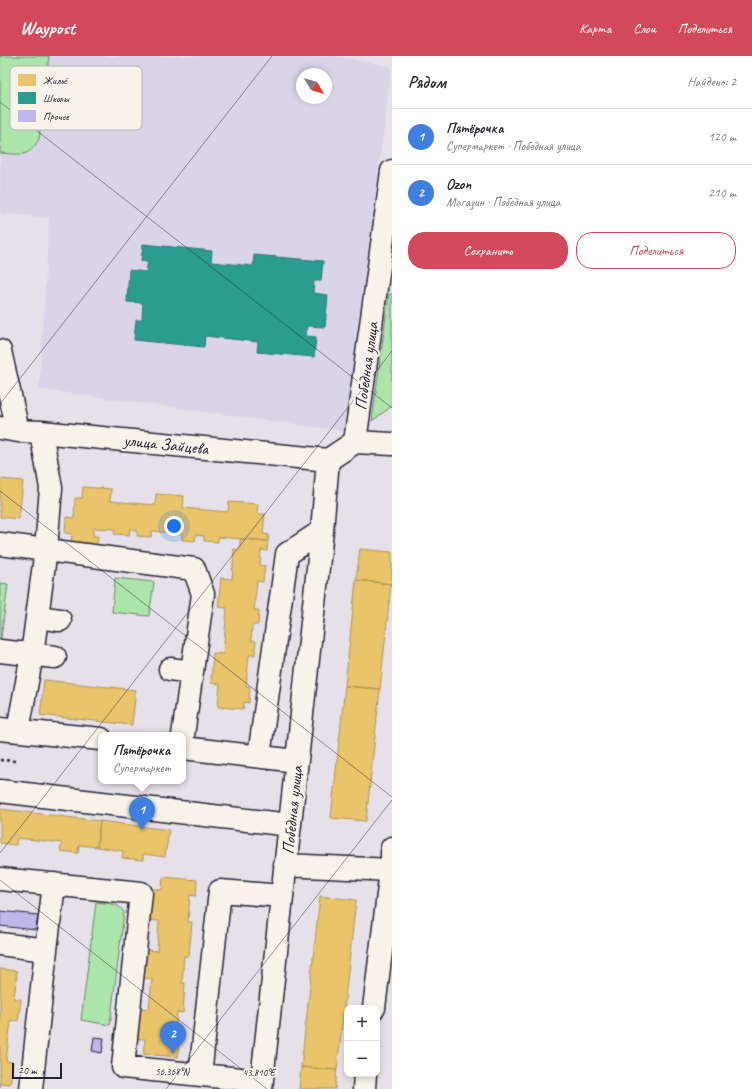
<!DOCTYPE html>
<html lang="ru">
<head>
<meta charset="utf-8">
<style>
	:root { --surface:#fff; --page:#f7f7f7; --text:#2b2b33; --muted:#7c7c81; --line:#e1e1e2; --accent:#d1495b }
	body { margin:0; font-family:Caveat,sans-serif; background:var(--page); color:var(--text) }
	.controls { position:absolute; right:12px; bottom:12px; display:grid; overflow:hidden; border-radius:8px; box-shadow:0 2px 6px #0003 }
	.controls button { width:36px; height:36px; display:grid; place-items:center; padding:0; border:0; border-bottom:1px solid var(--line); background:var(--surface); color:var(--text); font:20px sans-serif }
	.compass { position:absolute; left:296px; top:12px; width:36px; height:36px; border-radius:50%; background:var(--surface); box-shadow:0 2px 6px #0003; rotate:128deg }
	.scale { position:absolute; left:12px; bottom:10px; width:50px; box-sizing:border-box; padding-left:4px; border:2px solid #22223b; border-top:0; font-size:11px; line-height:14px; white-space:nowrap; color:#22223b; -webkit-text-stroke:3px #f7f3e8; paint-order:stroke }
	.you { position:absolute; left:174px; top:470px; width:14px; height:14px; margin:-10px; border:3px solid #fff; border-radius:50%; background:#1a73e8; box-shadow:0 0 0 6px #1a73e833 }
	.badge { display:grid; place-items:center; width:26px; height:26px; border-radius:50%; background:var(--accent); color:#fff; font-size:13px; font-weight:700 }
	.pin { position:absolute; translate:-50% -33px; filter:drop-shadow(0 1px 2px #0008) }
	.pin::after { content:''; position:absolute; top:21px; width:14px; height:12px; background:inherit; clip-path:polygon(0 0,100% 0,50% 100%) }
	.popup { position:absolute; left:98px; top:676px; width:88px; height:52px; box-sizing:border-box; display:grid; place-content:center; border-radius:8px; background:var(--surface); filter:drop-shadow(0 1px 3px #0005); font-size:13px; white-space:nowrap; color:var(--muted) }
	.popup b { font-size:15px; color:var(--text) }
	.popup::after { content:''; position:absolute; left:50%; top:100%; margin-left:-8px; border:8px solid transparent; border-top-color:var(--surface) }
	.list { margin:0; padding:0; list-style:none }
	h2 { display:flex; justify-content:space-between; align-items:center; height:52px; margin:0; padding:0 16px; font-size:17px }
	h2 small { font-size:13px; font-weight:400; color:var(--muted) }
	.list li { display:grid; grid-template-columns:26px 1fr auto; gap:12px; align-items:center; box-sizing:border-box; height:56px; padding:0 16px; border-top:1px solid var(--line) }
	.list b { display:block; font-size:15px; white-space:nowrap }
	.list p { margin:0; font-size:13px; white-space:nowrap; color:var(--muted) }
	.list em { font-size:13px; font-style:normal; color:var(--muted) }
	.actions { display:flex; gap:8px; padding:12px 16px }
	.actions a { flex:1; padding:9px 0; border:1px solid var(--accent); border-radius:16px; text-align:center; font-size:14px; color:var(--accent) }
	.actions .main { background:var(--accent); color:#fff }
	.map { position:relative; flex:none; width:392px; height:1033px; overflow:hidden }
	header { display:flex; align-items:center; gap:24px; box-sizing:border-box; height:56px; padding:0 20px; background:var(--accent); color:#fff }
	header strong { font-size:19px }
	nav { display:flex; gap:22px; margin-inline-start:auto; font-size:14px }
	main { display:flex }
	aside { flex:1; background:var(--surface) }
	.map>svg:first-child { display:block }
</style>
</head>
<body>
<header>
<strong>Waypost</strong>
<nav><a>Карта</a><a>Слои</a><a>Поделиться</a></nav>
</header>
<main>
<div class="map">
<svg width="392" height="1033" viewBox="0 0 392 1033">
	<rect width="100%" height="100%" fill="#e6e1e8"/>
	<filter id="ink" filterUnits="userSpaceOnUse"><feTurbulence type="fractalNoise" baseFrequency=".025" numOctaves="2"/><feDisplacementMap in="SourceGraphic" scale="8" xChannelSelector="R" yChannelSelector="G"/><feConvolveMatrix kernelMatrix="1 2 1 2 8 2 1 2 1" color-interpolation-filters="sRGB"/></filter>
	<g filter="url(#ink)">
		<!-- built -->
		<path fill="#dad4e8" fill-rule="evenodd" d="M0,0H336L392,11L344,375L39,333L49,162L0,157ZM302,18H326V42H302Z"/>
		<!-- green -->
		<path fill="#ace5a9" stroke="#678472" d="M0,0H49L39,83C28,103 21,98 0,97Z
			M389,238H392V350L372,365Z
			M115,522L154,526L149,560L112,556Z
			M0,527L8,528L1,582H0Z
			M96,846C106,848 120,846 124,857L110,969L81,964Z"/>
		<!-- homes -->
		<path fill="#e9c46a" stroke="#ad935c" d="M0,423L23,425L19,463L0,461Z
			M83,431L111,433L110,445L155,449L156,438L184,440L183,452L228,456L229,446L258,448L257,458H265L263,478L269,479L268,485L218,481V486L204,485V480L196,479L195,485L182,484V478L152,475L151,481L137,480V474L130,473L129,479L114,478L115,473L94,472L93,480H98L97,489L71,487L72,478L65,477L66,461L74,462L75,442H82Z
			M240,483L268,485L267,495L261,494L260,509L265,510L263,526L257,525L254,554H259L258,569H252L251,585H256L255,599H249L246,630H250L249,647L244,646L243,653L218,651L220,628L211,627L213,597L223,598L227,552L218,551L221,522L232,523L234,493L240,494Z
			M360,493L392,496V528L356,524Z
			M356,524L391,528L380,633L345,630Z
			M44,624L136,634L132,669L40,659Z
			M345,630L380,633L366,765L331,762Z
			M0,753L100,765L97,791L79,789L78,797L60,795L62,787L17,782L16,789L0,787Z
			M100,765L169,774L165,801L143,798V804L132,803L122,802L123,795L97,791Z
			M163,821L197,824L196,840L190,839L188,866H192L189,900H184L182,927H185L183,957L177,956L175,985H179L178,1001L143,998L145,983H137L140,952L149,953L152,923L143,922L146,894L157,895L159,865L150,864L153,833L162,834Z
			M320,840L356,844L337,1014L301,1011Z
			M0,913L17,915L14,943H21L18,965L11,964L6,1005L13,1006L10,1028L0,1027V1031Z
			M301,1011L337,1014L335,1033H299Z"/>
		<!-- schools -->
		<path fill="#2a9d8f" stroke="#287876" d="M143,188L212,195L211,206L253,210L254,199L323,205L321,225H314L313,237L328,239L325,271L307,270L306,280L316,281L314,301L257,296L258,286L205,280L204,291L134,284L136,264H142L143,247L127,246L129,214L146,216L148,205H141Z"/>
		<!-- building -->
		<path fill="#bfb7e9" stroke="#22223b" d="M0,855L38,859L36,874L0,870Z
			M94,981L104,982L102,997L92,995Z"/>
		<g fill="none" stroke-linecap="round" stroke-linejoin="round">
			<!-- minor casing -->
			<g stroke="#22223b" stroke-width="25">
				<path id="minor" d="M0,295L18,375
					M0,372L18,375L41,376L318,403L328,404L355,386L392,388
					M355,386L392,115
					M0,488L194,513L203,538L183,679
					M37,561L60,564
					M0,595L55,601
					M170,613L192,616
					M0,673L101,683
					M18,674L32,599L46,493L51,432L41,376
					M183,692L297,705
					M259,700L287,498L322,475
					M0,735L290,769
					M392,792V814
					M285,809L391,814L374,952
					M0,823L141,837L123,1011L261,1025
					M0,888L46,894
					M200,1019L220,835L282,840
					M31,1033L46,894L54,828
					M261,1033L322,475L328,404
					M364,1033L365,1018"/>
			</g>
			<!-- path -->
			<path stroke="#22223b" stroke-width="2.5" stroke-dasharray="3 3" stroke-linecap="butt" d="M0,704L17,705"/>
			<!-- minor -->
			<use href="#minor" stroke="#f7f3e8" stroke-width="22"/>
		</g>
	</g>
	<!-- ticks -->
	<path fill="none" stroke="#22223b" stroke-width="1" stroke-opacity="0.45" d="M0,46L392,352M0,348L272,0M0,435L392,741M0,797L392,295M0,824L267,1033M166,1033L392,744"/>
	<g text-anchor="middle" stroke-width="4" stroke-linejoin="round" paint-order="stroke">
		<!-- street labels -->
		<g font-size="17" fill="#22223b" stroke="#f7f3e8">
			<text transform="translate(366 310) rotate(-82)" y="6">Победная улица</text>
			<text transform="translate(166 388) rotate(6)" y="6">улица Зайцева</text>
			<text transform="translate(292 754) rotate(-84)" y="6">Победная улица</text>
		</g>
	</g>
	<!-- legend -->
	<rect x="10" y="10" width="132" height="64" rx="6" fill="#f7f3e8" stroke="#b7b4b4" stroke-width="1"/>
	<rect x="18" y="18" width="18" height="12" fill="#e9c46a"/>
	<rect x="18" y="36" width="18" height="12" fill="#2a9d8f"/>
	<rect x="18" y="54" width="18" height="12" fill="#bfb7e9"/>
	<g font-size="11" fill="#22223b">
		<text x="43" y="28">Жильё</text>
		<text x="43" y="46">Школы</text>
		<text x="43" y="64">Прочее</text>
	</g>
	<g font-size="10" text-anchor="middle" fill="#22223b" stroke="#f7f3e8" stroke-width="4" stroke-linejoin="round" paint-order="stroke">
		<text x="172" y="1019">56.368°N</text>
		<text x="259" y="1020">43.810°E</text>
	</g>
</svg>
<div class="controls">
<button>+</button>
<button>−</button>
</div>
<svg class="compass" viewBox="-18 -18 36 36"><path d="M0-13l5 13h-10z" fill="#e53935"/><path d="M0 13l5-13h-10z" fill="#7c7c81"/></svg>
<div class="scale">20 m</div>
<div class="you"></div>
<div class="pin badge" style="left:142px;top:774px;background:#3f7fe0">1</div>
<div class="popup"><b>Пятёрочка</b>Супермаркет</div>
<div class="pin badge" style="left:173px;top:998px;background:#3f7fe0">2</div>
</div>
<aside>
<h2>Рядом<small>Найдено: 2</small></h2>
<ul class="list">
<li><span class="badge" style="background:#3f7fe0">1</span><div><b>Пятёрочка</b><p>Супермаркет · Победная улица</p></div><em>120 m</em></li>
<li><span class="badge" style="background:#3f7fe0">2</span><div><b>Ozon</b><p>Магазин · Победная улица</p></div><em>210 m</em></li>
</ul>
<div class="actions"><a class="main">Сохранить</a><a>Поделиться</a></div>
</aside>
</main>
</body>
</html>
